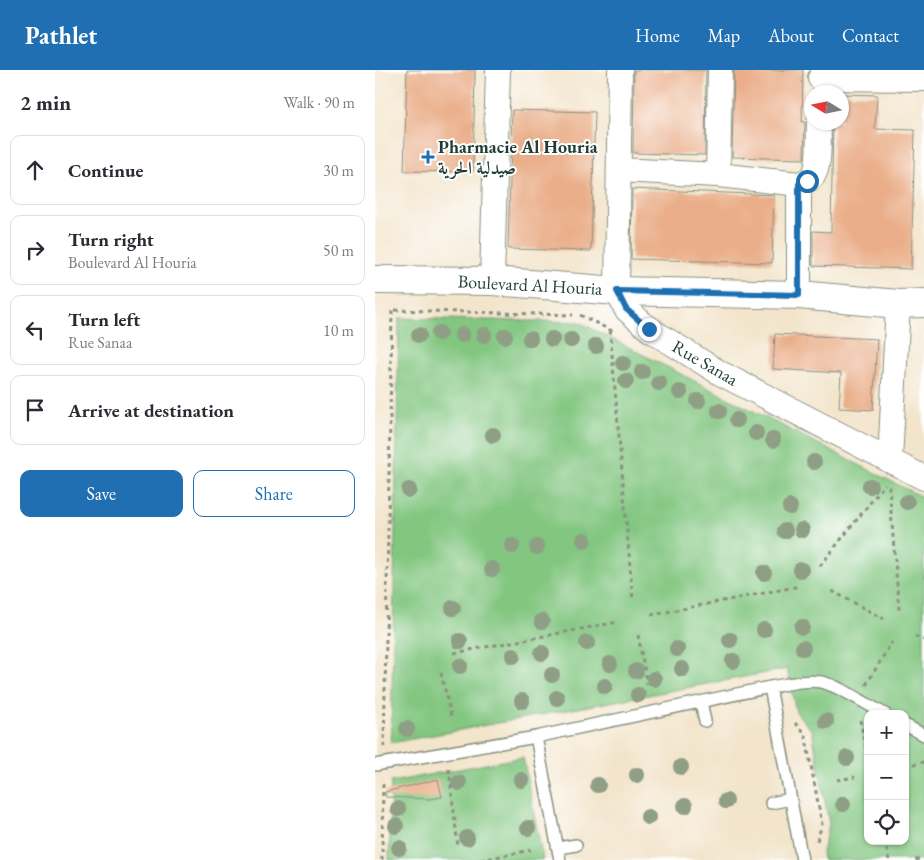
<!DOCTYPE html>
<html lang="en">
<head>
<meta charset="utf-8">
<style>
	:root { --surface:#fff; --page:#f7f7f7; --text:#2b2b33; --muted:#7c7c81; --line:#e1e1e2; --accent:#1f6fb2 }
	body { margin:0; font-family:"EB Garamond",Amiri,serif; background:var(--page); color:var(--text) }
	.controls { position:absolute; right:15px; bottom:15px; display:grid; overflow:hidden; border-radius:10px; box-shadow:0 1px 4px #0004 }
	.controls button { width:45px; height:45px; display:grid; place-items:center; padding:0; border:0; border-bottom:1px solid var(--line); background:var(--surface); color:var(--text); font:25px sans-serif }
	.compass { position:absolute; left:429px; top:15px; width:45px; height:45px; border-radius:50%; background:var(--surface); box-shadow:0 1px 4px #0004; rotate:280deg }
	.stop { position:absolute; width:15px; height:15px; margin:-11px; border:4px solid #1f6fb2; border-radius:50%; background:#fff }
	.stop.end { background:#1f6fb2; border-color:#fff; box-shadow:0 1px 5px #0008 }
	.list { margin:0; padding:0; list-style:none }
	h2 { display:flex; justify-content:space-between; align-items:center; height:65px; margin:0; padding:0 20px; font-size:21px }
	h2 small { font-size:16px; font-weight:400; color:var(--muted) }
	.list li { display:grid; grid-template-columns:32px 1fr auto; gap:15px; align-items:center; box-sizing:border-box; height:70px; margin:0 10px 10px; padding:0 10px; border:1px solid var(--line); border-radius:10px }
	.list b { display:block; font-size:19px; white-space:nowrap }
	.list p { margin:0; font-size:16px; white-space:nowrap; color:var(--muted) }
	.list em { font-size:16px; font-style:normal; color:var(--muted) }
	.actions { display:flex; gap:10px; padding:15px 20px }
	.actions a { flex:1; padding:11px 0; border:1px solid var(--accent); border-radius:10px; text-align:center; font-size:18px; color:var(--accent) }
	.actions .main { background:var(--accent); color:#fff }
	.icon { flex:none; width:28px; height:28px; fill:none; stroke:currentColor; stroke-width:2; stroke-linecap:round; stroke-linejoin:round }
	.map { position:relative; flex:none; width:549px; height:790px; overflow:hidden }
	header { display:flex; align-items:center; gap:30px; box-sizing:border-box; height:70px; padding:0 25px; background:var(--accent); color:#fff }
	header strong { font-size:24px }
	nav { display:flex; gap:28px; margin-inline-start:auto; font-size:18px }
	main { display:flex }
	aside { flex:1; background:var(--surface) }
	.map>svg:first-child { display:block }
</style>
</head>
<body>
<header>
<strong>Pathlet</strong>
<nav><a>Home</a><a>Map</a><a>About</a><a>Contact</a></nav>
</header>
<main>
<aside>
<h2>2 min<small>Walk · 90 m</small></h2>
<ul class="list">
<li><svg class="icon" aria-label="ahead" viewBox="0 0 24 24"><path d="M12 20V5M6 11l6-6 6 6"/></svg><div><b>Continue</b></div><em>30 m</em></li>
<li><svg class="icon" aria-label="right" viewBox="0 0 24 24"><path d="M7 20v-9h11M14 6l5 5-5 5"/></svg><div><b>Turn right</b><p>Boulevard Al Houria</p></div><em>50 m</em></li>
<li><svg class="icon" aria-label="left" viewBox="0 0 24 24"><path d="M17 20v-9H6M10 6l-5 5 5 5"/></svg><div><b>Turn left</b><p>Rue Sanaa</p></div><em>10 m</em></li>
<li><svg class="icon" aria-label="arrive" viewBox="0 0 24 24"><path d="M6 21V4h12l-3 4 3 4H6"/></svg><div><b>Arrive at destination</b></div></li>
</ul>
<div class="actions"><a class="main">Save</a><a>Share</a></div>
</aside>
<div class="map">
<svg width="549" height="790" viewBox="0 0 549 790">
	<rect width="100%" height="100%" fill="#fff"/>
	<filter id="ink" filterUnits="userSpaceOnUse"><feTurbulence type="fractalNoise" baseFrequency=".02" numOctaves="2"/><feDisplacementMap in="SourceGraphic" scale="10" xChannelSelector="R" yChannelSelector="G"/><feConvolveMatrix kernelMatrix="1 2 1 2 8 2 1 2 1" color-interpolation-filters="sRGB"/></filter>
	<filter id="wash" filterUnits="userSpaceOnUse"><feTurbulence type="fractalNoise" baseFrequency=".0096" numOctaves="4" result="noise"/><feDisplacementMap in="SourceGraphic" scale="20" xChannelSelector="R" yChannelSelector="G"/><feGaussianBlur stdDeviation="1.12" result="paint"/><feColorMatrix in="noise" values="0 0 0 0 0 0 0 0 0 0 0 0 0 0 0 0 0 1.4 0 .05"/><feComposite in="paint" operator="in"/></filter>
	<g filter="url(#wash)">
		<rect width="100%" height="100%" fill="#f3e5cc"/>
		<!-- green -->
		<path fill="#82c680" stroke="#50825a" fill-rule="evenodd" d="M24,248L204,252L549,428V790H448L447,782L454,754L437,661L421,642L412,599L16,673ZM493,644H530V771H493Z
			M148,687L168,790H14L16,712Z"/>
		<g id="blocks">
			<!-- building -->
			<path fill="#eaaf8a" d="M32,0H100L98,102L29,101Z
				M259,0H331L330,85L258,83Z
				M359,0H428L427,52H430L429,89L357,87Z
				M466,24L502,25L500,59L540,60L536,199L438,196V161L456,162L458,52H466Z
				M137,40L220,42L216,181L133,179Z
				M257,119L399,125L397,193L256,189Z
				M400,264L502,269L498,340L464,338L466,303L398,299Z
				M63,709L67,727L55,729L11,727L10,722Z"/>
		</g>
	</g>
	<g filter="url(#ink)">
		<use href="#blocks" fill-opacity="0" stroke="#899180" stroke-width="1"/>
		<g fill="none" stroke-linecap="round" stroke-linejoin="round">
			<!-- lane casing -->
			<g stroke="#899180" stroke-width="14">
				<path id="lane" d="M395,617L427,790
					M326,632L330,651
					M530,655L549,665
					M161,667L185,790
					M0,695L161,667L395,617C410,615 430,609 446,612C463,615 493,635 510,644
					M396,733L416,729
					M183,778L201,775"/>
			</g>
			<!-- street casing -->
			<g stroke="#899180" stroke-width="26">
				<path id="street" d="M245,0L242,221L251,239L274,259L345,303L549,408
					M445,8L549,9
					M244,100L343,105L424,114C429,112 435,110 438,106C446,94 443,66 444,52
					M343,105L345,0
					M117,211L123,0
					M424,225V114
					M515,391L523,234"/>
			</g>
			<!-- secondary casing -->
			<g stroke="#899180" stroke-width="30">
				<path id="secondary" d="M0,210L117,211L242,221L424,225L523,234L549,233"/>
			</g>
			<!-- path -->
			<path stroke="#899180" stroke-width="3" stroke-dasharray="4 4" stroke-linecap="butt" d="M205,245L239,262
				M235,260L258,531
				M514,416L524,540
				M445,496L510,414
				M457,521L509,549
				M276,545L425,516
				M263,565L272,614
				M540,566L549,570
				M79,583L243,552
				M66,603L77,650
				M491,615L517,572
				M485,650L493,686
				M420,653L430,664L447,754L442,771
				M9,677L17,240L198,245
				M530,696L549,692
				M74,699L83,777
				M462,710L480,707
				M510,771L514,790
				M7,790L8,711
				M106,790L156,780
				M540,790L547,789"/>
			<!-- lane -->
			<use href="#lane" stroke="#fff" stroke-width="11"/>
			<!-- street -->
			<use href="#street" stroke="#fff" stroke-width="24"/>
			<!-- secondary -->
			<use href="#secondary" stroke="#fff" stroke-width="28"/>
		</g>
		<!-- trees -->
		<g fill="#8f9f85">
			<circle cx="64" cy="263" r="8"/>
			<circle cx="44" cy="265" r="8"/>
			<circle cx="87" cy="265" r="8"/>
			<circle cx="109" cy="265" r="8"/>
			<circle cx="130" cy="266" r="8"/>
			<circle cx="155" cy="269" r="8"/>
			<circle cx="177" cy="269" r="8"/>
			<circle cx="196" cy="270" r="8"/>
			<circle cx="221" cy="276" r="8"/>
			<circle cx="248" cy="293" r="8"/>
			<circle cx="267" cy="302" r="8"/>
			<circle cx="251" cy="311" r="8"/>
			<circle cx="284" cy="313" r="8"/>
			<circle cx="305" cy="322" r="8"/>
			<circle cx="323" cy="331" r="8"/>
			<circle cx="344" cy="341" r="8"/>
			<circle cx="362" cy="350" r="8"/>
			<circle cx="381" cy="363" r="8"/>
			<circle cx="118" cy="365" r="8"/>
			<circle cx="398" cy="370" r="8"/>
			<circle cx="439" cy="392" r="8"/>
			<circle cx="495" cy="416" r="8"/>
			<circle cx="34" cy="420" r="8"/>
			<circle cx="532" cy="432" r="8"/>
			<circle cx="415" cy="437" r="8"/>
			<circle cx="427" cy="460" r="8"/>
			<circle cx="410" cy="461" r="8"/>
			<circle cx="209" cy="470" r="8"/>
			<circle cx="137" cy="476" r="8"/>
			<circle cx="162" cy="477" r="8"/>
			<circle cx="117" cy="499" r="8"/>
			<circle cx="426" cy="500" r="8"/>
			<circle cx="389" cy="503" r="8"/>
			<circle cx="78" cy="538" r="8"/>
			<circle cx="167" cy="551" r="8"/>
			<circle cx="427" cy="557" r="8"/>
			<circle cx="389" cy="560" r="8"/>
			<circle cx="355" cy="570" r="8"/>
			<circle cx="85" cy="571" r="8"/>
			<circle cx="212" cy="573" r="8"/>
			<circle cx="428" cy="578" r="8"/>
			<circle cx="302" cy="579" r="8"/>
			<circle cx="167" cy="583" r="8"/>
			<circle cx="138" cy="586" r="8"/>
			<circle cx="358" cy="591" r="8"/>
			<circle cx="235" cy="594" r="8"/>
			<circle cx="85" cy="596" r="8"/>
			<circle cx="307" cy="599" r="8"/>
			<circle cx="261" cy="601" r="8"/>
			<circle cx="177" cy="605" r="8"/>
			<circle cx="279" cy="609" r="8"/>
			<circle cx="230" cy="616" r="8"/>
			<circle cx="263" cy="625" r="8"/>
			<circle cx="182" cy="628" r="8"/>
			<circle cx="147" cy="631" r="8"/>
			<circle cx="451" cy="651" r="8"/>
			<circle cx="32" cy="659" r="8"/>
			<circle cx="472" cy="688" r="8"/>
			<circle cx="306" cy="697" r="8"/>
			<circle cx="262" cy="705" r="8"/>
			<circle cx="146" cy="710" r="8"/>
			<circle cx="84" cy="713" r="8"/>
			<circle cx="223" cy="715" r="8"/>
			<circle cx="351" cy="731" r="8"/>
			<circle cx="468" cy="734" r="8"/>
			<circle cx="310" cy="736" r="8"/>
			<circle cx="23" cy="739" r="8"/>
			<circle cx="273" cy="747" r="8"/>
			<circle cx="21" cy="756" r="8"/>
			<circle cx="153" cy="758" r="8"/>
			<circle cx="92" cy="768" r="8"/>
			<circle cx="24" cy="778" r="8"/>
		</g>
	</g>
	<g fill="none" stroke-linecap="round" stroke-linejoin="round" filter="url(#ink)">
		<!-- route -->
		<path stroke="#1f6fb2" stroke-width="6" d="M274,259L251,239L242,221L424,225V114L432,111"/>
	</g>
	<!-- markers -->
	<path fill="#1f6fb2" stroke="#fff" stroke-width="2" d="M50.5 79.5h5v5h5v5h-5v5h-5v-5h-5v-5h5z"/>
	<g text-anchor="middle" stroke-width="4" stroke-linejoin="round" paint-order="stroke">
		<!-- poi labels -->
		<g font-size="18" font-weight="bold" fill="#1f3d34" stroke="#fff" text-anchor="start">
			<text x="63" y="83">Pharmacie Al Houria<tspan x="63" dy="21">صيدلية الحرية</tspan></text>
		</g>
		<!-- street labels -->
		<g font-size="18" fill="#1f3d34" stroke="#fff">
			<text transform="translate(155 215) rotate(3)" y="6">Boulevard Al Houria</text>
			<text transform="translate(330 293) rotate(30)" y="6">Rue Sanaa</text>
		</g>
	</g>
</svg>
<div class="controls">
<button>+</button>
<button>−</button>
<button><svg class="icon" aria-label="locate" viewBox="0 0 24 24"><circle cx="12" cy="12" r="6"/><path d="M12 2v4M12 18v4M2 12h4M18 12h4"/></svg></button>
</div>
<svg class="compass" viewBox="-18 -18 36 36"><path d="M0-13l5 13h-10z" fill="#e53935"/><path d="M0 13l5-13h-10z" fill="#7c7c81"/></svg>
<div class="stop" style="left:432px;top:111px"></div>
<div class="stop end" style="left:274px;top:259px"></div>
</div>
</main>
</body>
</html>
